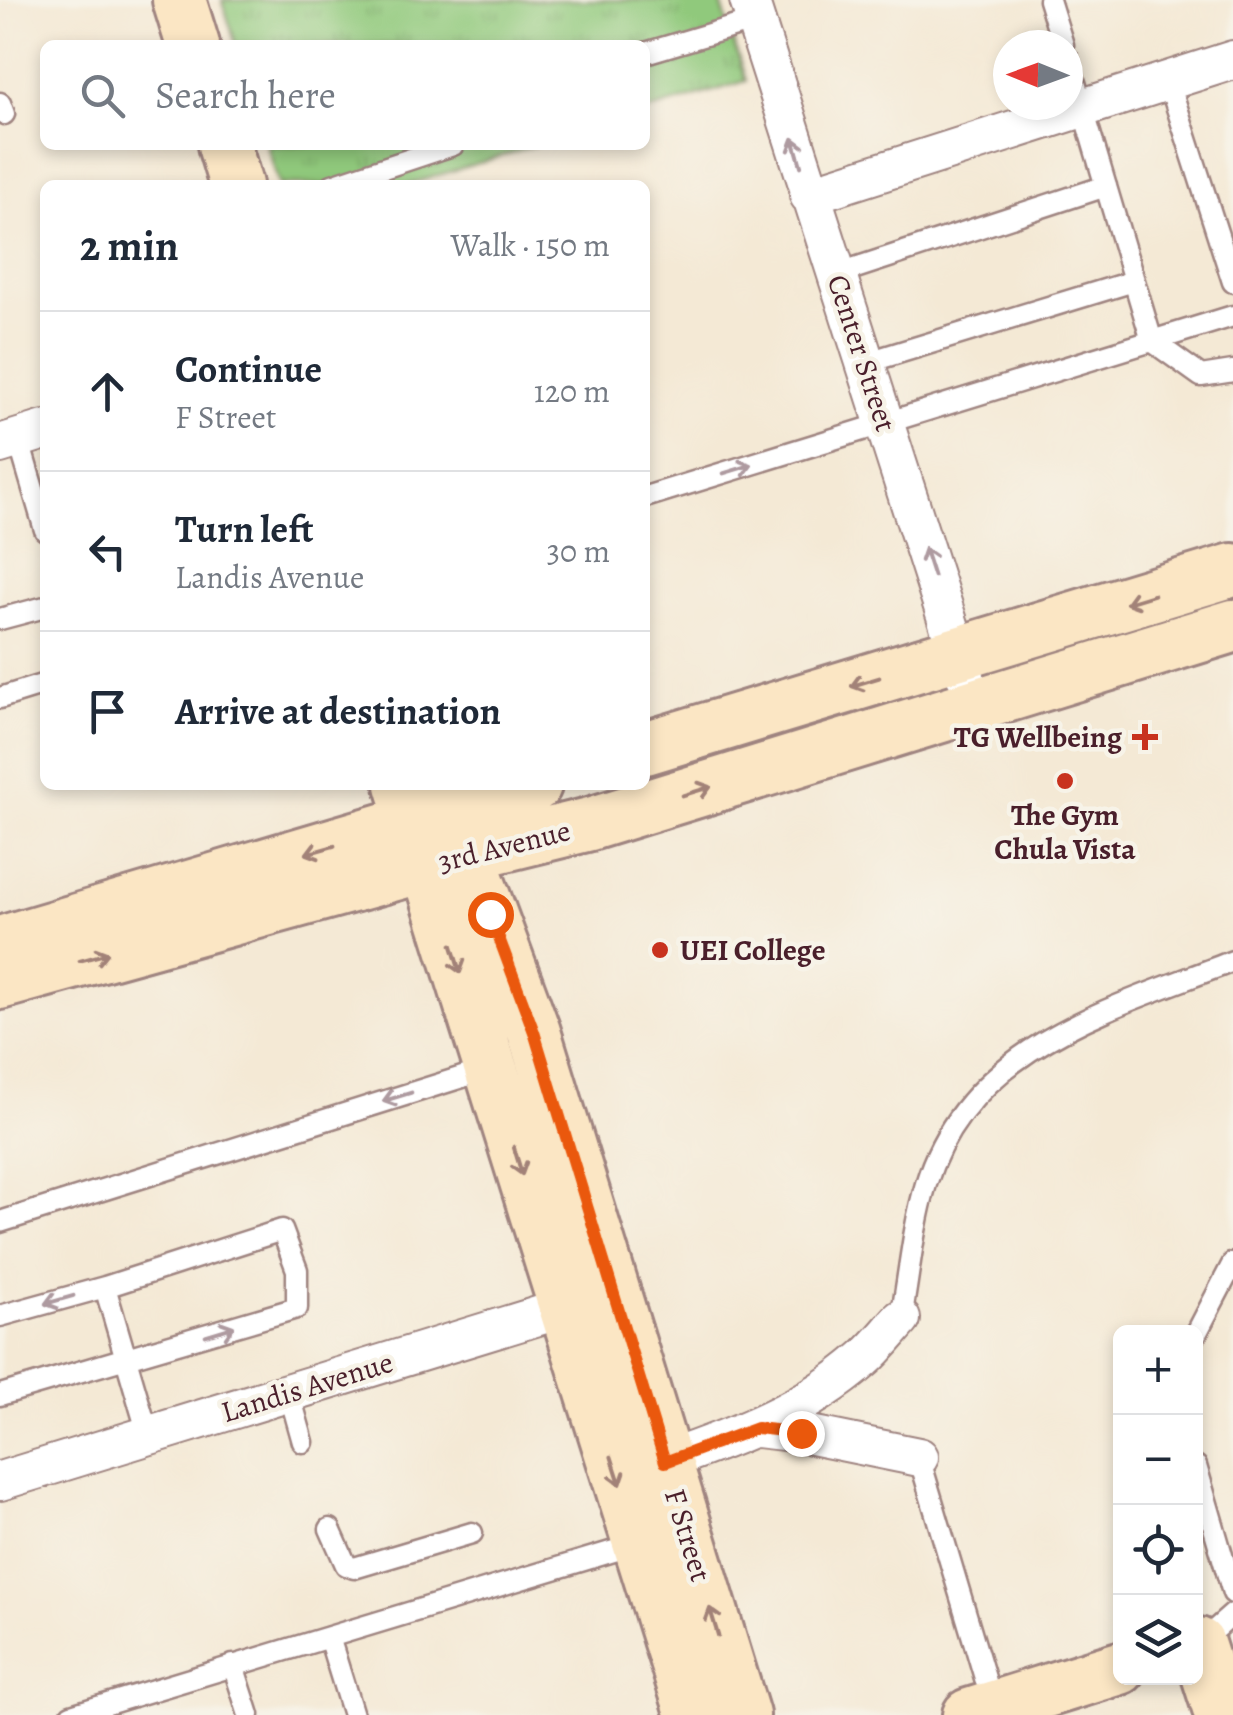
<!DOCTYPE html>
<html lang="en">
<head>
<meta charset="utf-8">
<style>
	:root { --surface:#fff; --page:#f2f2f3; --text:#1f2937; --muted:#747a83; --line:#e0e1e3 }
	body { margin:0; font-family:Alegreya,serif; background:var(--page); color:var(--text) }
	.controls { position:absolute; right:30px; bottom:30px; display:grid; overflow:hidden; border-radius:15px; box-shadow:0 5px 15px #0003 }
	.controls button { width:90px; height:90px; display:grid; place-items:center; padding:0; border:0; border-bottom:2px solid var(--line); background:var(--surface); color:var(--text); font:50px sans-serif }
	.compass { position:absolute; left:993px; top:30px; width:90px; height:90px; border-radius:50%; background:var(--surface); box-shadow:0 5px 15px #0003; rotate:271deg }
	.stop { position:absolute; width:30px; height:30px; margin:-22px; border:8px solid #ea580c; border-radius:50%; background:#fff }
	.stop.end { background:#ea580c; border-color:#fff; box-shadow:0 2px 10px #0008 }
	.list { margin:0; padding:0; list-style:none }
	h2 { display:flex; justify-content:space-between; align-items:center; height:130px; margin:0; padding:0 40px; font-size:42px }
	h2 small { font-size:32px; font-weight:400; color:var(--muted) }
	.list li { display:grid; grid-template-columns:65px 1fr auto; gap:30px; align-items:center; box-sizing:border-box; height:160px; padding:0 40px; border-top:2px solid var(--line) }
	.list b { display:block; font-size:38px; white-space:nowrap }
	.list p { margin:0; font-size:32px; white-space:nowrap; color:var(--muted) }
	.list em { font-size:32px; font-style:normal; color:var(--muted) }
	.icon { flex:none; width:55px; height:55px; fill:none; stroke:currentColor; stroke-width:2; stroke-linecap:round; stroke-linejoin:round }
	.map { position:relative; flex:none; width:1233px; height:1715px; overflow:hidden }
	.search { position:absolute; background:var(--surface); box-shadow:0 5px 15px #0003; left:40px; top:40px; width:610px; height:110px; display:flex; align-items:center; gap:25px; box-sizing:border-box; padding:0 35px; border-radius:15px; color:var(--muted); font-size:38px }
	.panel { position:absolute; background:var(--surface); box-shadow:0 5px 15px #0003; left:40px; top:180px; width:610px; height:610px; border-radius:15px }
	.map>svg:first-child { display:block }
</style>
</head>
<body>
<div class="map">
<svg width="1233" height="1715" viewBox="0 0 1233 1715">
	<defs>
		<pattern id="grass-tufts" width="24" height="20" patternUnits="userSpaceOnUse" patternTransform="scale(2.5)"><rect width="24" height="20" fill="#90c97c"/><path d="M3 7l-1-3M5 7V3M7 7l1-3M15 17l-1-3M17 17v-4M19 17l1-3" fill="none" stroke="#7eac6b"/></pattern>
	</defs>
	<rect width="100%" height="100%" fill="#f7f3e8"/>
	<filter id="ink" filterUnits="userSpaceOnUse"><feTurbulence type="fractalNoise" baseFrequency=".01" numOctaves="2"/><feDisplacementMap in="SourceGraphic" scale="20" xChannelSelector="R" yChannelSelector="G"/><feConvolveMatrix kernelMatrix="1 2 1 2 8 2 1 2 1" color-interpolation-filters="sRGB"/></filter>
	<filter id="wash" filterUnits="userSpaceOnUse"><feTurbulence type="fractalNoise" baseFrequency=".0048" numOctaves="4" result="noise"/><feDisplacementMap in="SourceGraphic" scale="40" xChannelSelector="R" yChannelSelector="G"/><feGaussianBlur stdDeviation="2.25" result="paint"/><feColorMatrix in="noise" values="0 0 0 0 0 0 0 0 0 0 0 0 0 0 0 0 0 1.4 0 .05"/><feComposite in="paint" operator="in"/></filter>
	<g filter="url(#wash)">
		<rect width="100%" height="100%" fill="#f4e9d5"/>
		<!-- grass -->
		<path fill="url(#grass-tufts)" stroke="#6d7454" stroke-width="2.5" d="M222,0H720L746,81L645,112V45H236Z
			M267,145H537L407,185H279Z"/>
	</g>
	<g filter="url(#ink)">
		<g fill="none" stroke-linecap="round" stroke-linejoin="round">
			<!-- lane casing -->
			<g stroke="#9f8480" stroke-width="25">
				<path id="lane" d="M1049,0L1063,45
					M645,53L756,20
					M1068,59L1152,341L1201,376L1233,371
					M1168,80L1233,282
					M0,103L4,114
					M332,185L453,145
					M837,274L1106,186
					M865,363L1134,281
					M18,438L45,530
					M645,497L1233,316
					M0,619L45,607
					M0,698L45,684
					M0,1222L488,1069
					M105,1287L148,1434
					M0,1316L105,1287L282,1230L297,1270V1308L0,1395
					M901,1319C909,1275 913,1227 926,1184C968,1045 1114,1008 1233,961
					M1196,1334L1233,1263
					M289,1392L303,1442
					M919,1457L993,1705
					M1196,1466L1233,1593
					M330,1529L346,1565L354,1568L472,1533
					M329,1637L353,1715
					M1200,1643L1233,1614
					M233,1665L249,1715
					M71,1715L637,1544"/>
			</g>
			<!-- street casing -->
			<g stroke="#9f8480" stroke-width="42">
				<path id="street" d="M749,0L965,675
					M809,195L1233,60
					M0,444L45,430
					M757,1428L801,1433L919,1457
					M665,1461C737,1436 806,1410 864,1359C878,1347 889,1332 901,1319
					M0,1481L590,1300"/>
			</g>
			<!-- secondary casing -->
			<g stroke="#9f8480" stroke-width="58">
				<path id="secondary" d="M179,0L193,45
					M224,145L236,185
					M645,748L1233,570
					M402,785L693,1715
					M447,785L468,854L534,1032L743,1715
					M0,943L535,785
					M0,983L468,854L590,824L1233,626
					M1196,1645L1198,1644L1221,1715
					M969,1715L1120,1668"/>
			</g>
			<!-- lane -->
			<use href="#lane" stroke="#fff" stroke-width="20"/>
			<!-- street -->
			<use href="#street" stroke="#fff" stroke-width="38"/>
			<!-- secondary -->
			<use href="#secondary" stroke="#fbe6c4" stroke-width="52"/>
		</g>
		<!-- one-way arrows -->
		<defs><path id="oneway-shaft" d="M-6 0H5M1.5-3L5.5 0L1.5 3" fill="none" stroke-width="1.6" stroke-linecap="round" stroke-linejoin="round" transform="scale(2.5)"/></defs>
		<g stroke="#ae9aa0">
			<use href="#oneway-shaft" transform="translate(797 152) rotate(-106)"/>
			<use href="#oneway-shaft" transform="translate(738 469) rotate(-17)"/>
			<use href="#oneway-shaft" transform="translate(929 562) rotate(-108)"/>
			<use href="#oneway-shaft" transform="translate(397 1097) rotate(163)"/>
			<use href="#oneway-shaft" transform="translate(59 1300) rotate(164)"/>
			<use href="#oneway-shaft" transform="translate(220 1331) rotate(-17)"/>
		</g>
		<g stroke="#a28278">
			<use href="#oneway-shaft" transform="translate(1140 599) rotate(163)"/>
			<use href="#oneway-shaft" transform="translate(865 682) rotate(163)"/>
			<use href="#oneway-shaft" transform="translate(697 791) rotate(-17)"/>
			<use href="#oneway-shaft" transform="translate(320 850) rotate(164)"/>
			<use href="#oneway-shaft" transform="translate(94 957) rotate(-15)"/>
			<use href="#oneway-shaft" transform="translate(456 959) rotate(73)"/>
			<use href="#oneway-shaft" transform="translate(518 1161) rotate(73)"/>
			<use href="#oneway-shaft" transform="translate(616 1471) rotate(72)"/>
			<use href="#oneway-shaft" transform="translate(714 1622) rotate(-107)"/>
		</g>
	</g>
	<g fill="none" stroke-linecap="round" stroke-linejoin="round" filter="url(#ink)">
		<!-- route -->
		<path stroke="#ea580c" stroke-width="12" d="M490,914L534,1032L665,1462L757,1428L801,1433"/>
	</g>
	<!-- markers -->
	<g fill="#c8321e" stroke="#f7f3e8" stroke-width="4">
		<path d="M1140 722h10v10h10v10h-10v10h-10v-10h-10v-10h10z"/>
		<circle cx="1065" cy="781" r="10"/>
		<circle cx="660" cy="950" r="10"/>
	</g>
	<g text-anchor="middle" stroke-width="9" stroke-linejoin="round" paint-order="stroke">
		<!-- street labels -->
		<g font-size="30" fill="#4a1f2b" stroke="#f7f3e8">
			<text transform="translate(862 353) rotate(72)" y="10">Center Street</text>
			<text transform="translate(504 846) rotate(-14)" y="10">3rd Avenue</text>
			<text transform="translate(307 1387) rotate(-17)" y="10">Landis Avenue</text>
			<text transform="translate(688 1535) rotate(73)" y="10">F Street</text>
		</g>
		<!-- poi labels -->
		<g font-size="30" font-weight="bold" fill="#4a1f2b" stroke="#f7f3e8" text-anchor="end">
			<text x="1122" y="747">TG Wellbeing</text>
			<text x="1065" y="825" text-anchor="middle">The Gym<tspan x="1065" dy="34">Chula Vista</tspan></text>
			<text x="680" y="960" text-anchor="start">UEI College</text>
		</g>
	</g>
</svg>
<div class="controls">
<button>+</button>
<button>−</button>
<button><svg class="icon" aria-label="locate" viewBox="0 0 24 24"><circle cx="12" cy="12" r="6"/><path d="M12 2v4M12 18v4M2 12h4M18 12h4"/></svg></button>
<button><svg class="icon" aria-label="layers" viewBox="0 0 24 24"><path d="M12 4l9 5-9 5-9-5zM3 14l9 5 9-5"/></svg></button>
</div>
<svg class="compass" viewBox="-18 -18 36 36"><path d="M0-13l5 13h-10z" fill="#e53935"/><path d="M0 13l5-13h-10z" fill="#747a83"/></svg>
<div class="stop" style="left:490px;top:914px"></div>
<div class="stop end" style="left:801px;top:1433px"></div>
<div class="search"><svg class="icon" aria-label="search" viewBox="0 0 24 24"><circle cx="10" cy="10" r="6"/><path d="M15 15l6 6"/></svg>Search here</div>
<section class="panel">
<h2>2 min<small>Walk · 150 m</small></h2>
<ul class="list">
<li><svg class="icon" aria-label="ahead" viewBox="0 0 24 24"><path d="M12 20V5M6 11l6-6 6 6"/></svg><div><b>Continue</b><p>F Street</p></div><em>120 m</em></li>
<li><svg class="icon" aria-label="left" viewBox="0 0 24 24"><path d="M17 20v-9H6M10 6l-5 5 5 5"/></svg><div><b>Turn left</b><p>Landis Avenue</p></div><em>30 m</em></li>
<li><svg class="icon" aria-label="arrive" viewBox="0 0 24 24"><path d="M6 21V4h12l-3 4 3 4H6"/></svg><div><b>Arrive at destination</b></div></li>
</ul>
</section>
</div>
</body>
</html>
